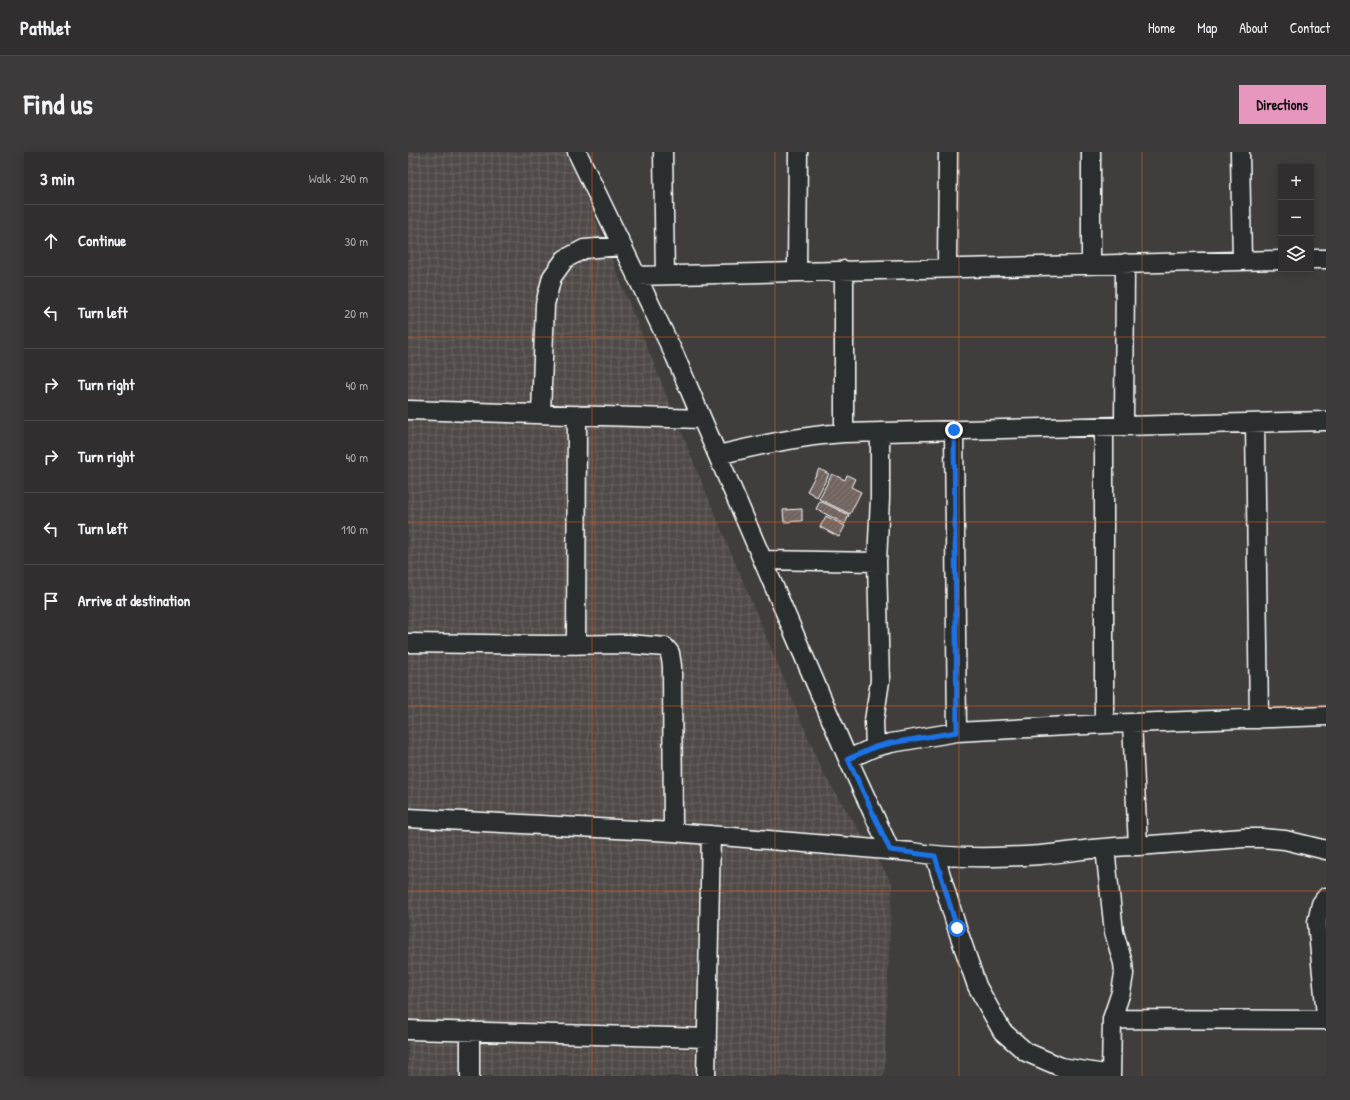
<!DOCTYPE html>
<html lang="en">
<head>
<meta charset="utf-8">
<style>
	:root { --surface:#302e2e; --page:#3c3a3a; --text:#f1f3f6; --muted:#a8a8aa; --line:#4b4a4a; --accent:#e797bd }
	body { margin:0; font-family:"Patrick Hand",sans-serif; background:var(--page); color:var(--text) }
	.controls { position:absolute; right:12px; top:12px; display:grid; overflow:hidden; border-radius:0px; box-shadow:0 2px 10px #0003 }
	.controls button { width:36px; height:36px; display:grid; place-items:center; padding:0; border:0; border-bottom:1px solid var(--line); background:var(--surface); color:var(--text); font:20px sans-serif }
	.stop { position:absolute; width:12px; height:12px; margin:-9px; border:3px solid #1a73e8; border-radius:50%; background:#fff }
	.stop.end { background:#1a73e8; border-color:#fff; box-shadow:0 1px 4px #0008 }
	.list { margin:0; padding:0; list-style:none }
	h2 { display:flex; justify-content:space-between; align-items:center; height:52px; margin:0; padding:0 16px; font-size:17px }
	h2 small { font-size:13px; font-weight:400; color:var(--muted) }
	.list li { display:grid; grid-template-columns:26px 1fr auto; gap:12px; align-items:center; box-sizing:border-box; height:72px; padding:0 16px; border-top:1px solid var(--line) }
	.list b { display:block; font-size:15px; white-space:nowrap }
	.list em { font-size:13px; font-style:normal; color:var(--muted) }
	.icon { flex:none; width:22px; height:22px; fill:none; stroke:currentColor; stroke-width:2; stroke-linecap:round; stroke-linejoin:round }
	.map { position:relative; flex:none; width:918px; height:924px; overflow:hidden; border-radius:0px }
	header { display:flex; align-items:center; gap:24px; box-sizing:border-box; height:56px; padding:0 20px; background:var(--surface); border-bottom:1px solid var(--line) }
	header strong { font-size:19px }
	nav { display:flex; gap:22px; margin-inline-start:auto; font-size:14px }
	.intro { display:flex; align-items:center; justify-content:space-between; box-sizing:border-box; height:96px; padding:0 24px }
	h1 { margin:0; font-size:28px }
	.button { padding:10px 18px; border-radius:0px; background:var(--accent); color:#111; font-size:14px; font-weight:700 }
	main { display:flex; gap:24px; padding:0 24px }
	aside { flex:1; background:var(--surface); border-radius:0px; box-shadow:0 2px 10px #0003 }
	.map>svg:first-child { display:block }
</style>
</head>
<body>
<header>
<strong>Pathlet</strong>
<nav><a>Home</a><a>Map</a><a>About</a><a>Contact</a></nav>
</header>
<div class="intro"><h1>Find us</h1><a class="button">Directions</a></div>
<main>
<aside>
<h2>3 min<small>Walk · 240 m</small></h2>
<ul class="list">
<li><svg class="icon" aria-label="ahead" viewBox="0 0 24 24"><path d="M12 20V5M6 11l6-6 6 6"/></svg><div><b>Continue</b></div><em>30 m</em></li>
<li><svg class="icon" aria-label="left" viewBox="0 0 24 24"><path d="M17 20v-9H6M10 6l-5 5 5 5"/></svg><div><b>Turn left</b></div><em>20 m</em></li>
<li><svg class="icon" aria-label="right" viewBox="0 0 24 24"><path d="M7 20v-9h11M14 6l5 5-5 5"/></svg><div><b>Turn right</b></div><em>40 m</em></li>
<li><svg class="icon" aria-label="right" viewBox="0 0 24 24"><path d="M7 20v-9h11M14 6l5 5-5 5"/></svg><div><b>Turn right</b></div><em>40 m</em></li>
<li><svg class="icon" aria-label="left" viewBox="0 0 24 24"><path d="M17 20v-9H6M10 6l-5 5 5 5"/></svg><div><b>Turn left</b></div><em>110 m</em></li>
<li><svg class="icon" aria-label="arrive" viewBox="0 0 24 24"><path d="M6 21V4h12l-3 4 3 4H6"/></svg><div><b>Arrive at destination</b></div></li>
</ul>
</aside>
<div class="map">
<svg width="918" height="924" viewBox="0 0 918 924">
	<defs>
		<pattern id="industrial-grid" width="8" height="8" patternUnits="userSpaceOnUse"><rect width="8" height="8" fill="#4f4947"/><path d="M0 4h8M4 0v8" fill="none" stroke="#696463"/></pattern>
		<pattern id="building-hatch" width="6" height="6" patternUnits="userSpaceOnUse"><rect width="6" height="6" fill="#72645f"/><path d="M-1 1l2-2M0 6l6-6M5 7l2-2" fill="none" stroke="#877b77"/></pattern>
	</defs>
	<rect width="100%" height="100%" fill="#403e3d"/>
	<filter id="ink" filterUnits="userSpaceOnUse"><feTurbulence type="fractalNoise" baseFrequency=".025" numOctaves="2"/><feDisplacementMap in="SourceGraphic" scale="8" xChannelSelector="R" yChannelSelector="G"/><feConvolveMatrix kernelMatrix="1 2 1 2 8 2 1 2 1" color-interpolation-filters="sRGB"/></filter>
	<g filter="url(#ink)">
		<!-- industrial -->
		<path fill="url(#industrial-grid)" d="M0,0H160L294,331L415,621L484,731L476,924H0Z"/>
		<!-- building -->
		<path fill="url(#building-hatch)" stroke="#fff" d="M411,317L421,322L409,345L399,339Z
			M424,322L437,328L439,323L447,327L443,335L453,340L442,362L411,347Z
			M412,349L441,363L437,372L408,357Z
			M394,357V369L376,370L375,358Z
			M418,364L437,374L431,385L412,375Z"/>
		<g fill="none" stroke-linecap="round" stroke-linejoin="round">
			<!-- minor casing -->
			<g stroke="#fff" stroke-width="21">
				<path id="minor" d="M169,0L267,204L440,607L482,698
					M255,0L257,122
					M683,0V112
					M832,0L834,109
					M903,107H918
					M539,116L540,0
					M436,118V281
					M389,119L390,0
					M228,124L873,108
					M0,258L294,267
					M133,262L137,152L144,125L157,107L176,97L214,94
					M847,271L851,567
					M716,274L717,111
					M696,275V572
					M546,278L549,580
					M310,303C352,293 393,284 436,281L918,269
					M355,408L469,410
					M0,491L138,493L221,492L257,495L262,501L264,514L265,680
					M168,493L169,263
					M724,571L730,694
					M467,595L466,569L472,529L469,410L472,346V280
					M440,607L467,595L483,591L549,580L696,572L918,564
					M0,666L265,680L503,700C545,707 589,706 632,703C664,700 697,694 730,694L835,686H854L877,688L918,698
					M697,696L706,780L715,811L716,822L713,840L704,867L703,924
					M527,704L549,776L569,834L594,879L618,900L653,915L703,923
					M918,745L913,752L909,770L918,863
					M704,867L918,868
					M0,878L299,886
					M62,924V879
					M298,924L303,683"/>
			</g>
			<!-- minor -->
			<use href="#minor" stroke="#2a2d2e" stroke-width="18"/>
		</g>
	</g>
	<g fill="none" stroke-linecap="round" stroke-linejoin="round" filter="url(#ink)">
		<!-- route -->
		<path stroke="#1a73e8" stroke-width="5" d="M546,278L549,580L483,591L467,595L440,607L482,698L527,704L549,776"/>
	</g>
	<!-- grid -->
	<path fill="none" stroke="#e96118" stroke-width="1" stroke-opacity="0.55" d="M184,0V924M367,0V924M551,0V924M734,0V924M0,185H918M0,370H918M0,554H918M0,739H918"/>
</svg>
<div class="controls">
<button>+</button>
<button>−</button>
<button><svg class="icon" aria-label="layers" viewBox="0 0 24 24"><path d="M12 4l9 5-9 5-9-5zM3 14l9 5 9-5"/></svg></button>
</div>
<div class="stop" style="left:549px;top:776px"></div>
<div class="stop end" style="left:546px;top:278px"></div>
</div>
</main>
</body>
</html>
